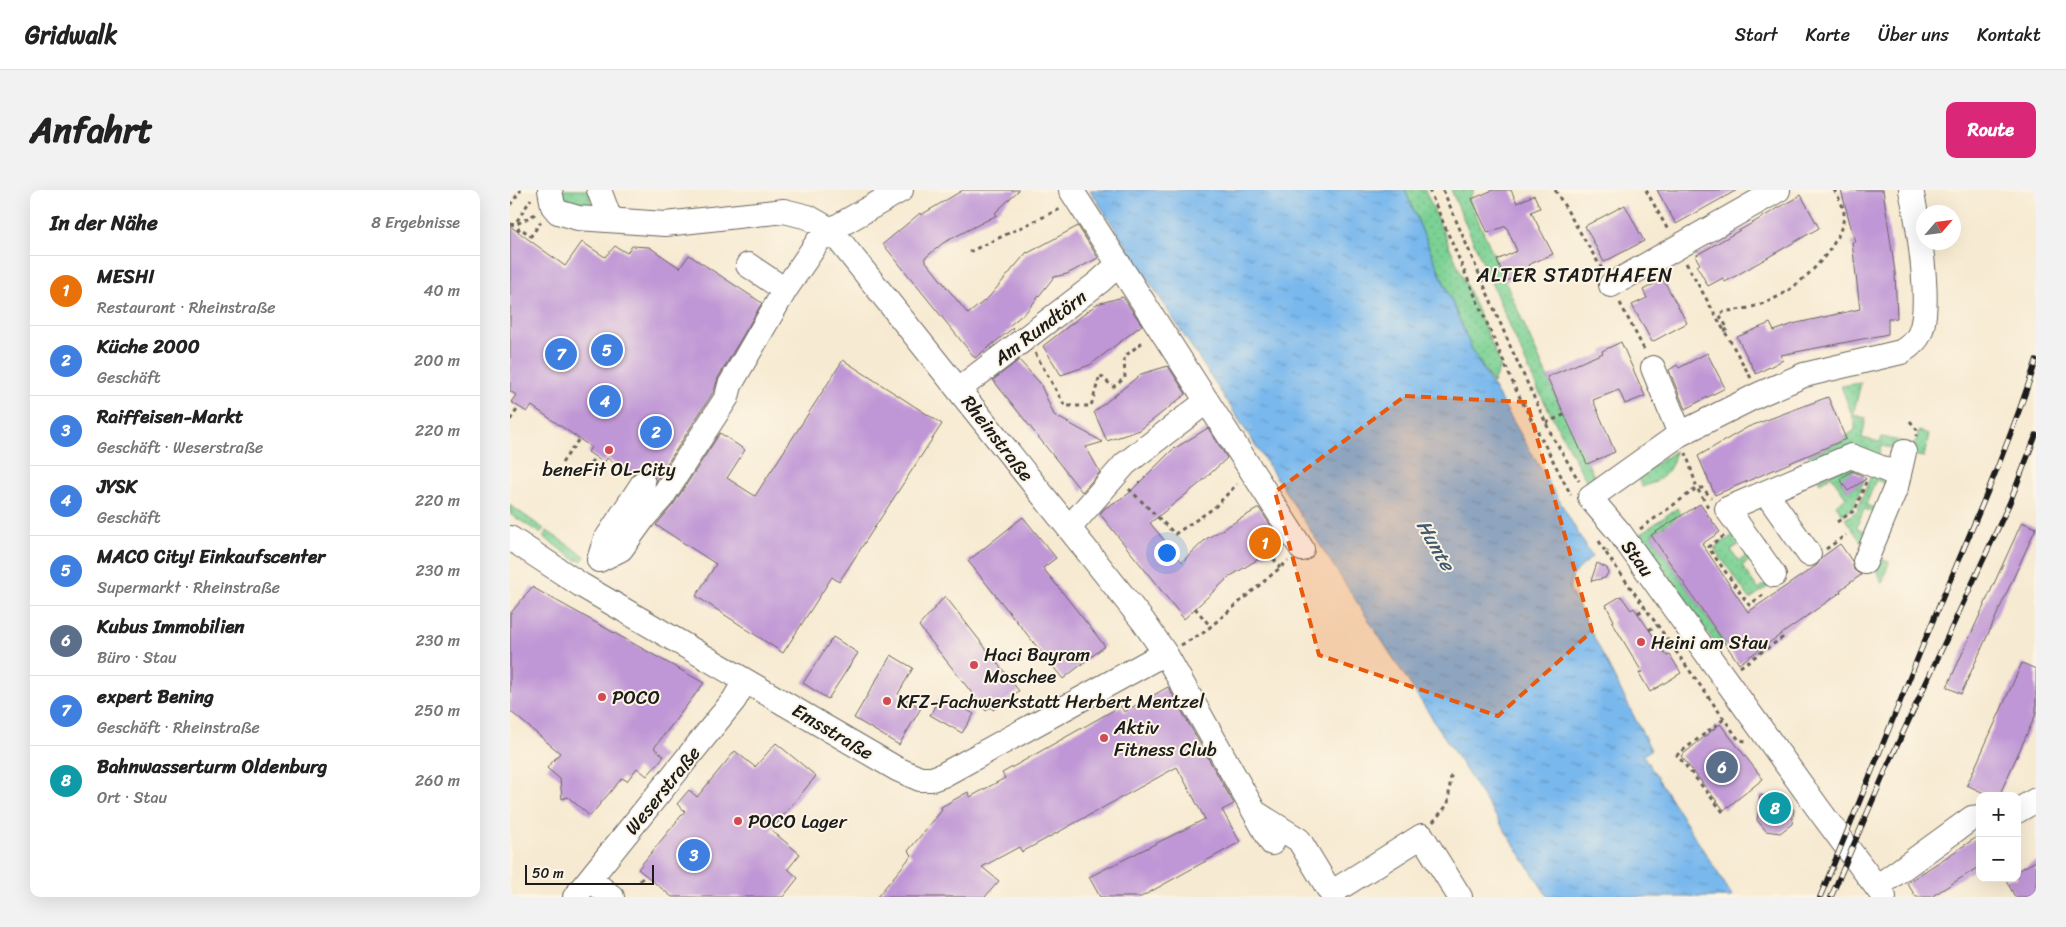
<!DOCTYPE html>
<html lang="de">
<head>
<meta charset="utf-8">
<style>
	:root { --surface:#fff; --page:#f2f2f2; --text:#222; --muted:#767676; --line:#e0e0e0; --accent:#db2777 }
	body { margin:0; font-family:Sriracha,sans-serif; background:var(--page); color:var(--text) }
	.controls { position:absolute; right:15px; bottom:15px; display:grid; overflow:hidden; border-radius:10px; box-shadow:0 5px 20px #0002 }
	.controls button { width:45px; height:45px; display:grid; place-items:center; padding:0; border:0; border-bottom:1px solid var(--line); background:var(--surface); color:var(--text); font:25px sans-serif }
	.compass { position:absolute; left:1406px; top:15px; width:45px; height:45px; border-radius:50%; background:var(--surface); box-shadow:0 5px 20px #0002; rotate:62deg }
	.scale { position:absolute; left:15px; bottom:12px; width:129px; box-sizing:border-box; padding-left:5px; border:2px solid #1c1c1c; border-top:0; font-size:14px; line-height:18px; white-space:nowrap; color:#1c1c1c; -webkit-text-stroke:4px #fcf5e5; paint-order:stroke }
	.you { position:absolute; left:656px; top:362px; width:18px; height:18px; margin:-12px; border:4px solid #fff; border-radius:50%; background:#1a73e8; box-shadow:0 0 0 8px #1a73e833 }
	.badge { display:grid; place-items:center; width:32px; height:32px; border-radius:50%; background:var(--accent); color:#fff; font-size:16px; font-weight:700 }
	.pin { position:absolute; translate:-50% -50%; border:2px solid #fff; box-shadow:0 1px 5px #0006 }
	.list { margin:0; padding:0; list-style:none }
	h2 { display:flex; justify-content:space-between; align-items:center; height:65px; margin:0; padding:0 20px; font-size:21px }
	h2 small { font-size:16px; font-weight:400; color:var(--muted) }
	.list li { display:grid; grid-template-columns:32px 1fr auto; gap:15px; align-items:center; box-sizing:border-box; height:70px; padding:0 20px; border-top:1px solid var(--line) }
	.list b { display:block; font-size:19px; white-space:nowrap }
	.list p { margin:0; font-size:16px; white-space:nowrap; color:var(--muted) }
	.list em { font-size:16px; font-style:normal; color:var(--muted) }
	.map { position:relative; flex:none; width:1526px; height:707px; overflow:hidden; border-radius:10px }
	header { display:flex; align-items:center; gap:30px; box-sizing:border-box; height:70px; padding:0 25px; background:var(--surface); border-bottom:1px solid var(--line) }
	header strong { font-size:24px }
	nav { display:flex; gap:28px; margin-inline-start:auto; font-size:18px }
	.intro { display:flex; align-items:center; justify-content:space-between; box-sizing:border-box; height:120px; padding:0 30px }
	h1 { margin:0; font-size:35px }
	.button { padding:12px 22px; border-radius:10px; background:var(--accent); color:#fff; font-size:18px; font-weight:700 }
	main { display:flex; gap:30px; padding:0 30px }
	aside { flex:1; background:var(--surface); border-radius:10px; box-shadow:0 5px 20px #0002 }
	.map>svg:first-child { display:block }
</style>
</head>
<body>
<header>
<strong>Gridwalk</strong>
<nav><a>Start</a><a>Karte</a><a>Über uns</a><a>Kontakt</a></nav>
</header>
<div class="intro"><h1>Anfahrt</h1><a class="button">Route</a></div>
<main>
<aside>
<h2>In der Nähe<small>8 Ergebnisse</small></h2>
<ul class="list">
<li><span class="badge" style="background:#e8710a">1</span><div><b>MESHI</b><p>Restaurant · Rheinstraße</p></div><em>40 m</em></li>
<li><span class="badge" style="background:#3f7fe0">2</span><div><b>Küche 2000</b><p>Geschäft</p></div><em>200 m</em></li>
<li><span class="badge" style="background:#3f7fe0">3</span><div><b>Raiffeisen-Markt</b><p>Geschäft · Weserstraße</p></div><em>220 m</em></li>
<li><span class="badge" style="background:#3f7fe0">4</span><div><b>JYSK</b><p>Geschäft</p></div><em>220 m</em></li>
<li><span class="badge" style="background:#3f7fe0">5</span><div><b>MACO City! Einkaufscenter</b><p>Supermarkt · Rheinstraße</p></div><em>230 m</em></li>
<li><span class="badge" style="background:#5c6f8a">6</span><div><b>Kubus Immobilien</b><p>Büro · Stau</p></div><em>230 m</em></li>
<li><span class="badge" style="background:#3f7fe0">7</span><div><b>expert Bening</b><p>Geschäft · Rheinstraße</p></div><em>250 m</em></li>
<li><span class="badge" style="background:#0f9aa8">8</span><div><b>Bahnwasserturm Oldenburg</b><p>Ort · Stau</p></div><em>260 m</em></li>
</ul>
</aside>
<div class="map">
<svg width="1526" height="707" viewBox="0 0 1526 707">
	<defs>
		<pattern id="grass-dots" width="8" height="8" patternUnits="userSpaceOnUse" patternTransform="scale(1.25)"><rect width="8" height="8" fill="#7cd194"/><path d="M2 2h.1M6 6h.1" fill="none" stroke="#6bb37f" stroke-width="1.8" stroke-linecap="round"/></pattern>
		<pattern id="water-ripples" width="26" height="14" patternUnits="userSpaceOnUse" patternTransform="scale(1.25)"><rect width="26" height="14" fill="#79b8ed"/><path d="M2 4q2-2 4 0t4 0M15 11q2-2 4 0t4 0" fill="none" stroke="#6295bf"/></pattern>
	</defs>
	<rect width="100%" height="100%" fill="#fcf5e5"/>
	<filter id="ink" filterUnits="userSpaceOnUse"><feTurbulence type="fractalNoise" baseFrequency=".02" numOctaves="2"/><feDisplacementMap in="SourceGraphic" scale="10" xChannelSelector="R" yChannelSelector="G"/><feConvolveMatrix kernelMatrix="1 2 1 2 8 2 1 2 1" color-interpolation-filters="sRGB"/></filter>
	<filter id="wash" filterUnits="userSpaceOnUse"><feTurbulence type="fractalNoise" baseFrequency=".0096" numOctaves="4" result="noise"/><feDisplacementMap in="SourceGraphic" scale="20" xChannelSelector="R" yChannelSelector="G"/><feGaussianBlur stdDeviation="1.12" result="paint"/><feColorMatrix in="noise" values="0 0 0 0 0 0 0 0 0 0 0 0 0 0 0 0 0 1.4 0 .05"/><feComposite in="paint" operator="in"/></filter>
	<g filter="url(#wash)">
		<rect width="100%" height="100%" fill="#f7ead2"/>
		<!-- grass -->
		<path fill="url(#grass-dots)" stroke="#4c7658" d="M51,0H79L82,17L77,19L55,12Z
			M895,0H915L991,175L983,193L963,162Z
			M941,0H964L959,9L1053,223H1055L1087,293L1080,298L1026,196Z
			M1351,193L1343,225L1356,228L1352,248L1370,252L1372,247L1403,254L1399,261L1371,256L1368,268L1302,274L1299,265L1336,250L1335,247L1345,240V233L1331,196Z
			M1409,241L1419,244L1414,267L1401,265Z
			M1165,261C1163,282 1151,291 1132,297L1127,287Z
			M1341,274L1348,277L1330,290L1338,301L1354,290L1343,318L1333,325L1326,315L1336,307L1321,286L1310,293L1308,290Z
			M1362,283L1379,291L1378,295L1366,290L1356,315L1368,319L1366,324L1354,319L1347,338L1359,343L1354,356L1335,329L1347,321Z
			M0,315L3,317L34,339L30,343L0,324Z
			M1167,318L1171,324L1141,345L1216,455L1209,459L1129,345Z
			M37,341L75,366L72,371L66,370L33,347Z
			M1225,344L1231,353L1221,360L1229,371L1239,364L1243,368L1232,376L1248,399L1267,386L1269,389L1240,409L1204,358Z
			M1367,367L1379,372L1372,394L1366,375Z"/>
		<!-- water -->
		<path fill="url(#water-ripples)" stroke="#4a6a84" d="M580,0H895L963,162L1082,367C1073,376 1058,385 1060,400L1141,560L1133,565L1223,707H1038Z"/>
		<g id="blocks">
			<!-- building -->
			<path fill="#c097d6" d="M453,0H509L485,23L487,25L433,53L414,69L458,124L479,107L517,62L518,63L568,36L588,68L557,84L544,87L517,121L500,135L503,138L465,168L373,54L410,23L411,25Z
				M983,0H1001L1007,13L1024,5L1030,18L1021,22L1043,64L1018,75L1022,82L996,91L987,70L1007,61L996,36L978,43L962,9Z
				M1147,0H1227L1166,34Z
				M1331,0H1373L1385,82L1387,128L1378,129V144L1271,165L1273,170L1246,184L1227,147L1260,133L1264,141L1283,134L1350,119L1342,52H1345Z
				M1291,5L1309,38L1215,92L1213,88L1198,96L1187,76L1190,74L1185,66Z
				M1115,15L1134,51L1094,72L1075,36Z
				M0,36L55,76L72,52L95,67L105,56L117,63L122,56L139,57L170,78L179,65L252,113L208,188L204,201L146,291L140,281H127L121,285L97,268L94,273L78,262L81,257L22,216L17,222L1,212L6,205L0,201Z
				M1153,89L1177,133L1142,152L1122,115L1137,108L1133,100Z
				M613,107L632,135L580,175L551,185L533,156L587,114Z
				M1111,152L1135,206L1115,214L1109,200L1083,210L1105,262L1077,274L1037,187L1093,163L1092,161Z
				M1197,163L1215,198L1175,219L1159,180L1167,175L1169,178Z
				M333,170L432,234L329,392L322,387L273,463L186,406L206,374L146,335L163,315L210,243L235,260L217,288L245,306Z
				M509,170L530,193L544,225L593,252L576,257L590,282L572,302L483,190Z
				M658,176L676,204L630,240L597,251L584,222L631,184Z
				M1318,207L1336,249L1205,305L1188,266L1238,237Z
				M698,238L717,268L689,294L640,333L672,372L696,349L749,318L773,354L719,387L674,429L590,324L595,318L617,305L662,260Z
				M1342,281L1353,286L1356,289L1338,301L1330,289Z
				M1190,314L1210,342L1192,354L1238,422L1307,375L1312,367L1330,354L1342,371L1344,380L1351,385L1330,400L1331,402L1229,474L1141,345Z
				M513,327L546,368L533,378L595,456L553,489L458,371Z
				M1512,332L1526,338L1451,504L1437,497Z
				M1087,373L1097,378L1098,383L1095,388L1081,391Z
				M22,397L194,493L144,558L154,566L137,586L127,578L117,591L112,588L80,626L58,607L52,609L50,589L37,578L50,563L0,521V424Z
				M435,406L509,501L483,520L481,517L476,521L409,436Z
				M1111,406L1121,420L1124,418L1157,466L1160,465L1171,483L1140,502L1129,483L1132,482L1102,432L1104,431L1096,415Z
				M323,447L348,463L318,509L293,493Z
				M381,465L403,478L388,504L411,518L389,555L344,528Z
				M1512,473L1526,479V524L1489,606H1480L1457,595Z
				M658,497L724,614L712,620L730,652L631,707H590L579,687L695,629L667,577L512,662L509,657L472,677L489,691L475,707H367L402,665L398,661L432,620L431,617L458,602L460,607L495,588L492,583L611,516L614,522Z
				M431,505L464,524L452,543L420,525Z
				M1210,534L1253,589L1214,620L1171,566Z
				M266,553L306,586L261,640L290,664L278,679L288,688L273,707H162L128,679L175,621L167,614L179,600L187,607L225,561L245,577Z
				M1250,605L1275,609L1284,620L1282,634L1270,643L1256,641L1247,630Z
				M1470,645V676L1421,707H1406L1397,693Z
				M1526,671V707H1505L1495,688H1507V681Z"/>
		</g>
	</g>
	<g filter="url(#ink)">
		<use href="#blocks" fill-opacity="0" stroke="#69645c" stroke-width="1"/>
		<g fill="none" stroke-linecap="round" stroke-linejoin="round">
			<!-- minor casing -->
			<g stroke="#69645c" stroke-width="26">
				<path id="minor" d="M40,0L43,16L48,22L68,28L155,34L274,21L298,27L321,40L633,431L655,463L762,653
					M89,0L98,24L104,30
					M561,0L792,359
					M238,75L275,100
					M1101,95L1268,0
					M1143,178L1170,244
					M449,199L589,92L609,74
					M1256,303L1299,364
					M559,338L615,274L697,211
					M0,348L71,395L387,579L410,589H422L433,585L655,463
					M89,370L111,359L135,326L152,307L217,207L220,195L275,100L309,50L321,40L391,0
					M89,370L95,351L133,293
					M1355,372L1386,297L1394,262
					M1264,385L1217,319L1341,266L1389,285
					M1507,621L1526,610
					M746,623L789,650L821,703L912,646L950,707
					M80,689L102,707
					M1367,697L1462,628L1470,627
					M65,707L224,510L235,491
					M1374,707L1310,621L1110,343L1080,308L1170,244L1250,204L1294,185L1391,162C1399,157 1407,151 1410,143C1422,115 1408,31 1401,0"/>
			</g>
			<!-- path -->
			<path stroke="#69645c" stroke-width="3" stroke-dasharray="4 4" stroke-linecap="butt" d="M919,0L1006,200L1061,305
				M933,0L1001,158L1041,244L1069,291
				M1045,0L1092,79
				M1136,0L1159,42
				M0,15L11,0
				M7,31L21,9
				M0,34L5,35L27,23
				M7,41L10,38L21,46L31,32
				M459,62L550,19
				M1176,73L1241,188
				M1110,113L1135,161
				M1214,141L1218,139L1209,124C1216,120 1224,121 1232,119C1242,118 1252,114 1261,110C1289,98 1332,57 1334,25C1334,16 1329,8 1324,0
				M525,163L555,216H581L590,185L603,197L615,188L614,167L635,150
				M0,230L9,217
				M1400,231L1407,240L1406,246
				M1036,233L1056,224
				M52,273L69,249
				M71,286L85,267
				M619,299L665,344L704,318L727,294
				M1198,317L1187,298H1193L1201,308
				M1327,332L1345,320L1356,292
				M1130,339L1187,298L1176,263
				M1214,346L1198,357L1239,415L1256,403
				M1089,351L1096,363L1098,361
				M1316,359L1336,345
				M759,362L770,378
				M1096,363L1229,550L1236,551
				M685,418L701,437
				M1128,423L1136,418
				M1139,440L1147,435
				M671,455L693,443L778,371
				M1230,477L1272,448L1270,445
				M1213,622L1167,565L1214,529
				M923,632L938,614L941,585
				M130,691L135,685"/>
			<!-- minor -->
			<use href="#minor" stroke="#fff" stroke-width="24"/>
			<!-- rail casing -->
			<g stroke="#1c1c1c" stroke-width="5.5">
				<path id="rail" d="M1310,707C1349,614 1386,521 1424,428C1460,343 1498,259 1526,171
					M1321,707L1378,575L1500,312L1526,245"/>
			</g>
			<!-- rail -->
			<use href="#rail" stroke="#fcf5e5" stroke-width="4" stroke-dasharray="11" stroke-linecap="butt"/>
		</g>
	</g>
	<!-- marked area -->
	<path fill="#e8590c" fill-opacity="0.2" stroke="#e8590c" stroke-width="4" stroke-dasharray="10 6" stroke-linejoin="round" d="M895,206L1017,212L1082,441L988,526L809,465L765,302Z"/>
	<!-- markers -->
	<g fill="#d1495b" stroke="#fcf5e5" stroke-width="2">
		<circle cx="99" cy="260" r="5"/>
		<circle cx="1131" cy="452" r="5"/>
		<circle cx="464" cy="475" r="5"/>
		<circle cx="92" cy="507" r="5"/>
		<circle cx="377" cy="511" r="5"/>
		<circle cx="594" cy="548" r="5"/>
		<circle cx="228" cy="631" r="5"/>
	</g>
	<g text-anchor="middle" stroke-width="4" stroke-linejoin="round" paint-order="stroke">
		<!-- street labels -->
		<g font-size="19" fill="#1c1c1c" stroke="#fcf5e5">
			<text transform="translate(530 137) rotate(-37)" y="7">Am Rundtörn</text>
			<text transform="translate(488 248) rotate(52)" y="7">Rheinstraße</text>
			<text transform="translate(1128 368) rotate(54)" y="7">Stau</text>
			<text transform="translate(323 541) rotate(31)" y="7">Emsstraße</text>
			<text transform="translate(152 600) rotate(-51)" y="7">Weserstraße</text>
		</g>
		<!-- poi labels -->
		<g font-size="19" fill="#1c1c1c" stroke="#fcf5e5" text-anchor="start">
			<text x="99" y="286" text-anchor="middle">beneFit OL-City</text>
			<text x="1141" y="459">Heini am Stau</text>
			<text x="474" y="471">Haci Bayram<tspan x="474" dy="22">Moschee</tspan></text>
			<text x="102" y="514">POCO</text>
			<text x="387" y="518">KFZ-Fachwerkstatt Herbert Mentzel</text>
			<text x="604" y="544">Aktiv<tspan x="604" dy="22">Fitness Club</tspan></text>
			<text x="238" y="638">POCO Lager</text>
		</g>
		<!-- neighbourhood labels -->
		<g font-size="20" letter-spacing="1" fill="#1c1c1c" stroke="#fcf5e5">
			<text x="1065" y="92">ALTER STADTHAFEN</text>
		</g>
		<!-- water labels -->
		<g font-size="20" font-style="italic" fill="#415a70" stroke="#fcf5e5">
			<text transform="translate(926 355) rotate(60)" y="7">Hunte</text>
		</g>
	</g>
</svg>
<div class="controls">
<button>+</button>
<button>−</button>
</div>
<svg class="compass" viewBox="-18 -18 36 36"><path d="M0-13l5 13h-10z" fill="#e53935"/><path d="M0 13l5-13h-10z" fill="#767676"/></svg>
<div class="scale">50 m</div>
<div class="you"></div>
<div class="pin badge" style="left:755px;top:353px;background:#e8710a">1</div>
<div class="pin badge" style="left:146px;top:242px;background:#3f7fe0">2</div>
<div class="pin badge" style="left:184px;top:665px;background:#3f7fe0">3</div>
<div class="pin badge" style="left:95px;top:211px;background:#3f7fe0">4</div>
<div class="pin badge" style="left:97px;top:160px;background:#3f7fe0">5</div>
<div class="pin badge" style="left:1212px;top:577px;background:#5c6f8a">6</div>
<div class="pin badge" style="left:51px;top:164px;background:#3f7fe0">7</div>
<div class="pin badge" style="left:1265px;top:618px;background:#0f9aa8">8</div>
</div>
</main>
</body>
</html>
